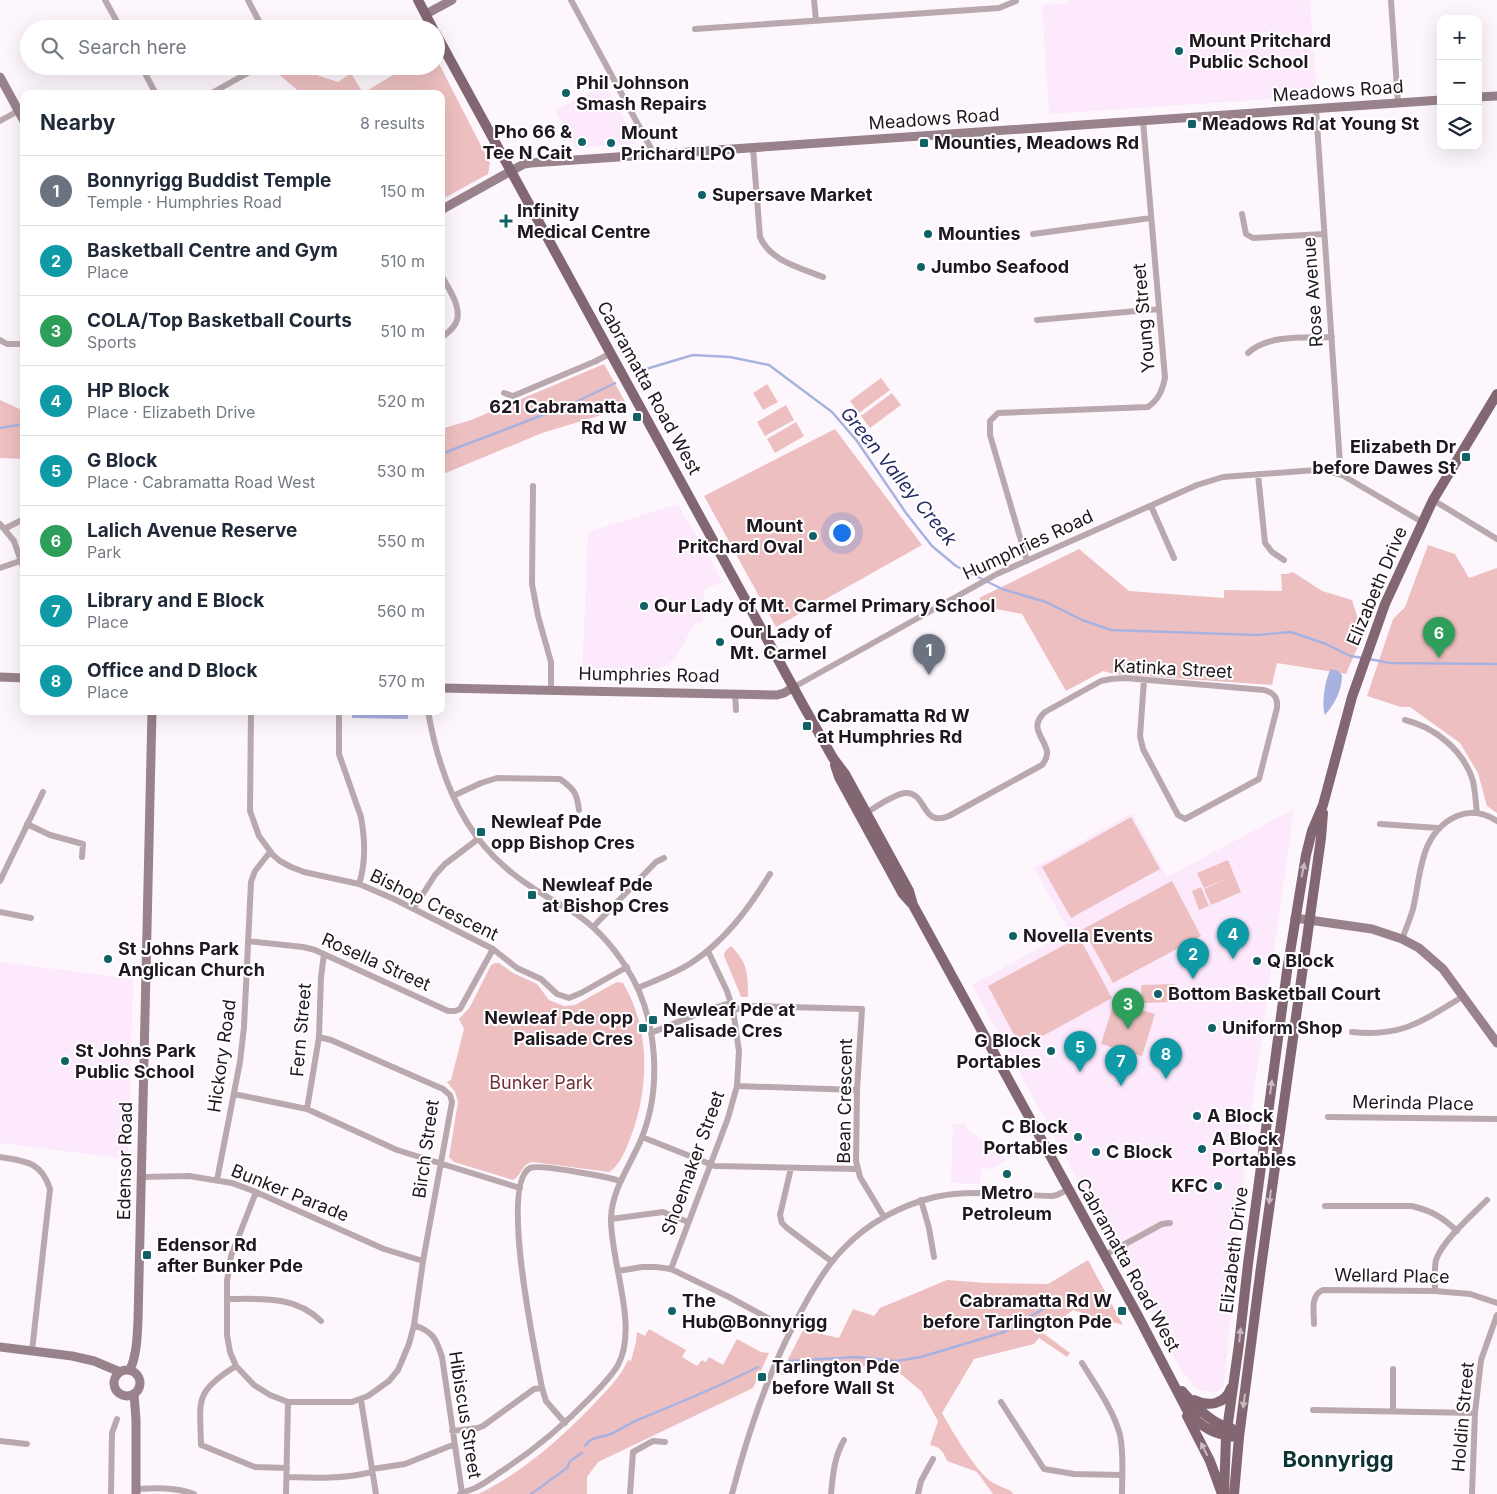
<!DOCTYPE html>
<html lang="en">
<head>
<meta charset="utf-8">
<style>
	:root { --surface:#fff; --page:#f2f2f3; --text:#1f2937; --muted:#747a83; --line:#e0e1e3; --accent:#111827 }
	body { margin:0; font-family:Inter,sans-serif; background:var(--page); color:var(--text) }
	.controls { position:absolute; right:15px; top:15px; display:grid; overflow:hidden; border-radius:10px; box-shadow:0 5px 20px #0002 }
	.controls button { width:45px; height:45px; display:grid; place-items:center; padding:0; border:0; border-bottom:1px solid var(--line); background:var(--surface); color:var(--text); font:25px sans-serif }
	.you { position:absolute; left:841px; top:532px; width:18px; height:18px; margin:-12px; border:4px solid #fff; border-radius:50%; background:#1a73e8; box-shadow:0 0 0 8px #1a73e833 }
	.badge { display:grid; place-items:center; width:32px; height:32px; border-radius:50%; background:var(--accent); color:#fff; font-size:16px; font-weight:700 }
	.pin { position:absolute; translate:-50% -41px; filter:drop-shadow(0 1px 2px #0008) }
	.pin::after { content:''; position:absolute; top:26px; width:18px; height:15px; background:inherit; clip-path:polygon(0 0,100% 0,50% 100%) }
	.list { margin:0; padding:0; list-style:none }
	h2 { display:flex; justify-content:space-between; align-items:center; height:65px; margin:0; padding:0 20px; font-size:21px }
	h2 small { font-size:16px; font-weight:400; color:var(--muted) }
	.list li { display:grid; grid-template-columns:32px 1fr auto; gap:15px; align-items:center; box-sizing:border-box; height:70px; padding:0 20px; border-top:1px solid var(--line) }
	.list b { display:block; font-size:19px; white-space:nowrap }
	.list p { margin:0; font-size:16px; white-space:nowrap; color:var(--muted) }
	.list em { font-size:16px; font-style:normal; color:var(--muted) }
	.icon { flex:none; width:28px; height:28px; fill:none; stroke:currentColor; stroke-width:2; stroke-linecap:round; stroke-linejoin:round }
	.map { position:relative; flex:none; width:1497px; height:1494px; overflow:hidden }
	.search { position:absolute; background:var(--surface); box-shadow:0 5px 20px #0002; left:20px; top:20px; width:425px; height:55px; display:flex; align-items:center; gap:12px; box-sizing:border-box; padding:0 18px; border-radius:28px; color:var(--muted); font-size:19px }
	.panel { position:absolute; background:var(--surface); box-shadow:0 5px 20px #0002; left:20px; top:90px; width:425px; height:625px; border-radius:10px }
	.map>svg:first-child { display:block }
</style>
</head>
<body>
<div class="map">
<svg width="1497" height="1494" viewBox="0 0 1497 1494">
	<rect width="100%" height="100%" fill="#fdf7fd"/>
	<!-- built -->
	<path fill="#fce9fc" d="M1068,0H1310L1317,96L1049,114L1042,5L1068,4Z
		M605,84L636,142L634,144L576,148L555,111Z
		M678,504L723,582L704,589L703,622L695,623L674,661L654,670L651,679H582L588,532Z
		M1294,809L1248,1134L1224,1386L1215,1393L1197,1389L1183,1373L972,985L1069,931L1034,868L1132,813L1167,877Z
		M0,962L133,979L128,1159L0,1143Z
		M953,1124H965L970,1132L995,1147V1150L1000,1148L1007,1160L991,1169L981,1168L980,1184L951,1183Z"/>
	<!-- green -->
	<path fill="#edbfc0" d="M436,58L490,163L488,174L441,200V94H302L277,73L283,66H290L338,82L351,73L363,93L408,66H436Z
		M604,364L628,407L542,433L441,475V429L471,420Z
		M881,378L890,390L859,413L850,401Z
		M767,384L778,402L763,410L753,393Z
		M892,393L901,405L870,428L861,416Z
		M0,400L24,411V459L0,458Z
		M786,405L794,420L765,436L757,422Z
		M796,422L804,436L775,453L767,439Z
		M835,429L922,545L776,627L704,496Z
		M1428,545L1455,554L1469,578L1497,568V813L1487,806L1478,773L1460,743L1410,707H1401L1367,696L1393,619L1405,607Z
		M1079,549L1129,591L1224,598V590L1282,591L1281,574H1287L1293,572L1322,591L1352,600L1363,635L1346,674L1277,663L1272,685L1114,674L1103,671L1066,691L1022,614L986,607L979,598Z
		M1131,817L1160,869L1071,918L1042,867Z
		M1228,860L1241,892L1211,905L1204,889L1230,877L1204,888L1197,873Z
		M1172,881L1201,936L1113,983L1083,929Z
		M1201,887L1209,906L1199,910L1192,891Z
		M1079,937L1112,998L1021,1048L988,986Z
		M731,946C748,963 748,974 748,997H741C739,990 724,957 724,955C724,951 728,949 731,946Z
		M495,963H499L513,973L537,984L549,1000L564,1006L575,1005L617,982L623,983C652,1031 649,1094 628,1144C624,1154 618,1167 609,1172L532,1162C521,1165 522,1175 513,1180L454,1162L449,1157L458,1102L455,1092L447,1082L451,1080L464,1029L459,1019L470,1007L491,965Z
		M1175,984V1002L1142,1003L1141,985Z
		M1114,1002L1155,1014L1142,1056L1101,1044Z
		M1088,1260L1123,1325L1073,1310L1043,1333L1070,1353L1067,1357L1039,1338L1034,1344L974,1359L942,1413C952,1431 974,1468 990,1481C996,1485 1005,1488 1011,1491L1013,1494H993L977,1472L947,1461C943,1451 940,1447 930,1445L938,1421L921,1391L890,1365L814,1369L780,1375L803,1330L839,1338L853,1309L874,1316L880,1308L947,1280L986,1283L1048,1284Z
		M649,1329L686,1350L682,1357L697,1366L702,1360L706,1362L709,1357L723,1365L737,1339L761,1352L769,1353L753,1388L598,1462L587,1477V1494H478C522,1473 559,1440 593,1405C606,1391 620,1378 628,1360L631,1361L636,1342L637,1332L645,1336Z"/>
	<!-- water -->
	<path fill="#a8b2e1" d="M1331,669L1338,671L1342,675C1342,690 1335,704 1325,715C1321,705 1325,678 1331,669Z
		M352,711H408V719L352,718Z"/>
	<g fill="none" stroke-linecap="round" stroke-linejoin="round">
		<!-- stream -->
		<path stroke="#a8b2e1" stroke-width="2.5" d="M636,372L693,355L730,357L769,365L832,412L857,441L906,513L932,546L956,566L1002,589L1046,602L1082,620L1111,630L1257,635L1291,632L1326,644L1350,656L1363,658
			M0,428L24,424
			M441,454L574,403L615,383
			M1369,659L1390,663L1497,664
			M790,1361L856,1357L896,1361L921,1357L1004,1332L1060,1299
			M585,1446C591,1436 601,1438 611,1434C620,1430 627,1425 635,1421C677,1404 718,1387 758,1367
			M531,1494L567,1468L570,1461L582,1453"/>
		<!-- street -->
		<path stroke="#b9a9af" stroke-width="6" d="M105,0L121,29
			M248,0L263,29
			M571,0L654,154
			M814,0L816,20
			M1391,0L1398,103
			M695,29L999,8L1016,1
			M141,66L156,94
			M210,94L260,66
			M1316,109L1340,464L1339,474
			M0,121L18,111
			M753,148L760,237C770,261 801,268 823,277
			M1242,214L1246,234L1253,238L1324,234
			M1033,234L1151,218
			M441,275C448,287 461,306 457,320C455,328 447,333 441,338
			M1037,320L1159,309
			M0,340L7,344H24
			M1248,353C1268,334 1305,338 1332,337
			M504,393L513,396L596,361L611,353
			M1258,474L1265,543L1272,552L1284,560
			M533,486L532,584L538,616L551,662V689
			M1433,500L1497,539
			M1151,506L1174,558
			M0,524L14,541L24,570
			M4,529L24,519
			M1027,561L990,435V421L998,413L1148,407C1159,399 1162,391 1165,378L1143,121
			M0,568L20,561
			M794,687L997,574L1197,485L1223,477L1316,470L1328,471L1342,475L1422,522
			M735,693L736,710
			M251,711L250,811L259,836L273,855L280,861L291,867L304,872L359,884L394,899L493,949L517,968L541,979L557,994L569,998L581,993L627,967
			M339,711V754L361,817C365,839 366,863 359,884
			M428,711C438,769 459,828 505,867C517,878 531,887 544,895C553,901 564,906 573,912C595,926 612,945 626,967C658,1016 663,1089 640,1142C629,1167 612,1190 611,1218C610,1261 639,1326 618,1365C611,1377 600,1388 590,1398C563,1426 534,1450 502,1471C494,1476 486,1483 477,1487C472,1490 465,1491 460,1494
			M1405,720C1435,727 1464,751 1473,781C1475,791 1476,803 1477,813
			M453,796L481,783L497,778L560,779C574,789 577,793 579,810
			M866,813C876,807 894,794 905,793C927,791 921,828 949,816L1042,765C1060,744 1022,733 1045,712L1101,681L1111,679L1125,678L1264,690C1274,693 1278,697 1277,708L1259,779L1185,819L1178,815L1143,749L1140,736L1144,680
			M27,824L50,835L83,844L82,857
			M1380,824L1438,828
			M0,881L43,792
			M414,908L435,875L445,864L478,839
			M0,912L31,918
			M593,927L656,862L664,858
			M1402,939C1406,929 1410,919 1413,909C1421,875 1419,833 1457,816C1471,810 1485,813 1497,821
			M248,941L303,947L315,950L448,1011H455L460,1009L493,949
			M638,988C656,980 674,974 691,963C725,941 749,908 770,874
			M733,1010L748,1006L862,1009L857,1090L856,1161L860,1177L884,1217
			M1352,1032C1402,1037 1421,1022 1462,997
			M651,1033L707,1010L731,1003
			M737,1086L857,1090
			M234,1094L307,1109L397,1150L520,1188
			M307,1109L319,1037L321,977L324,954
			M1328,1117L1497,1119
			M642,1137L715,1166L857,1169
			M0,1157C25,1161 41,1161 50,1189L32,1351
			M791,1168L780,1215L782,1223L787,1228L831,1261
			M141,1177L189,1176L232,1183L256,1192L384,1249L423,1261
			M217,1180L240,1062L244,1027L251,882L255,871L270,852
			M256,1192L231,1256L227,1281V1335L230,1352L236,1366L254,1385L270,1395L288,1402H352L368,1396L389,1381L398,1370L409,1344L414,1325L423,1261L452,1102L450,1095L443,1089L331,1040L319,1037
			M921,1200L929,1228L934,1257
			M1325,1206H1412C1432,1211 1442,1217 1457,1231
			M611,1219L663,1212L688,1222
			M1105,1255L1162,1224L1170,1223
			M671,1269L728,1118L737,1086L739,1051L733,1010L727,991L708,951
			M618,1271L642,1267H656L671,1269L729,1297L790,1330
			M1435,1291C1435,1281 1434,1269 1436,1260C1442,1241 1472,1215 1487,1200
			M227,1299C261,1299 295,1295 321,1321
			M1314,1324C1314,1312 1310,1295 1323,1290L1435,1291L1470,1294L1497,1303
			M414,1325C433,1332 436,1338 442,1357L462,1493
			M1082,1363C1095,1384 1114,1411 1120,1435C1124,1454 1122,1475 1122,1494
			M236,1366C194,1392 200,1400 201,1445L255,1467L287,1468
			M361,1400L376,1494
			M1001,1402L1044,1469L1074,1474L1122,1475
			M1313,1410L1475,1413
			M1393,1411V1369
			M565,1423L546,1401L542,1388C536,1355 499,1185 530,1168C539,1164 609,1177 620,1181
			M452,1431L478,1428L483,1426L534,1389L542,1388
			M0,1441L27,1444
			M372,1469L405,1464L455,1444
			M287,1477C316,1478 344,1479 372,1472
			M136,1489C156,1488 175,1487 194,1494
			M111,1494L112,1433L117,1419
			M286,1494L288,1402
			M630,1494L633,1452L653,1441L665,1442
			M732,1494C749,1428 771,1363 805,1304C816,1284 828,1264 844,1248C868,1223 901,1205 935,1197C968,1189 1016,1195 1052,1196L1057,1195L1069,1189
			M831,1494C833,1474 834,1458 844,1440
			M918,1494L921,1481L933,1459
			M1472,1494L1475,1413L1481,1360L1497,1315"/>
		<!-- secondary -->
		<path stroke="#99828b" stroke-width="9" d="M426,14L452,0
			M0,77L24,121
			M1478,97L1497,96
			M441,210L511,171L524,164L531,163L1441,100
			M0,677L24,678
			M441,688L777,695L784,693L794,687
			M1295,918L1372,929L1402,939L1419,948L1443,969L1497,1043
			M0,1347L72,1356L94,1361L120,1372
			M114 1383a13 13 0 1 1 26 0a13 13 0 1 1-26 0Z
			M130,1370C137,1354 137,1338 138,1321L152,711
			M134,1394L136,1420V1494"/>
		<!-- primary -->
		<path stroke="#826772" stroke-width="10" d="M418,0L433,29
			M436,34L803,705L833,758L845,774L909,891L913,905L1138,1316L1187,1410C1201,1428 1216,1436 1239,1437
			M835,765L839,777L903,894L911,903
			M1182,1391C1193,1404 1213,1425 1231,1428
			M1194,1400C1208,1407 1225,1405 1231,1388
			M1187,1416L1210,1461L1222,1494
			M1224,1494L1226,1437L1239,1344L1248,1264L1287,971L1306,855L1312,831L1323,805L1352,697L1385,604L1433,500L1497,394
			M1234,1494L1239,1437L1261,1267L1321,838L1323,813"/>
	</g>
	<!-- one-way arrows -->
	<defs><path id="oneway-solid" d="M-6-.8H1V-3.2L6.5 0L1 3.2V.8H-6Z" transform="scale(1.25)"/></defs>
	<g fill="#c7bbc0">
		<use href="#oneway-solid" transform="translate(1303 870) rotate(-79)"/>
		<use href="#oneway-solid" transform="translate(1271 1087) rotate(-82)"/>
		<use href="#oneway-solid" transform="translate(1270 1197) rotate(98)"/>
		<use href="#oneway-solid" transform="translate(1240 1335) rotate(-84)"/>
		<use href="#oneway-solid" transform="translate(1244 1401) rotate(98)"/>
		<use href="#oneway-solid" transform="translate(1204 1449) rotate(-117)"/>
	</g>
	<!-- markers -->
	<g fill="#116266" stroke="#fff" stroke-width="2">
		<circle cx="1179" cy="51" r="5"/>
		<circle cx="566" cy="93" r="5"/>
		<rect x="1187" y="119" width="10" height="10" rx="2.5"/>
		<circle cx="582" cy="142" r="5"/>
		<circle cx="611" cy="143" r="5"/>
		<rect x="919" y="138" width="10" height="10" rx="2.5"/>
		<circle cx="702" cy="195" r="5"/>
		<path d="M503.5 213.5h5v5h5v5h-5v5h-5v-5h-5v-5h5z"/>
		<circle cx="928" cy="234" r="5"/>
		<circle cx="921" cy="267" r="5"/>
		<rect x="632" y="412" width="10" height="10" rx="2.5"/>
		<rect x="1461" y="452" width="10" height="10" rx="2.5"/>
		<circle cx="813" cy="536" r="5"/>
		<circle cx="644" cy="606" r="5"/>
		<circle cx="720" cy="642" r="5"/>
		<rect x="802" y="721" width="10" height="10" rx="2.5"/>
		<rect x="476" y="827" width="10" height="10" rx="2.5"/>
		<rect x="527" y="890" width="10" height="10" rx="2.5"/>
		<circle cx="1013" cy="936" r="5"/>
		<circle cx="108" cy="959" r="5"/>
		<circle cx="1257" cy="961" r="5"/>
		<circle cx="1158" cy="994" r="5"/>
		<rect x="648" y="1015" width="10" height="10" rx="2.5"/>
		<rect x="638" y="1023" width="10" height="10" rx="2.5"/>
		<circle cx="1212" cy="1028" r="5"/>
		<circle cx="1051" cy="1051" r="5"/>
		<circle cx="65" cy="1061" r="5"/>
		<circle cx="1197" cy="1116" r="5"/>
		<circle cx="1078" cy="1137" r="5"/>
		<circle cx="1202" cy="1149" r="5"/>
		<circle cx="1096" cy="1152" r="5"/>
		<circle cx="1007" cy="1174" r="5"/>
		<circle cx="1218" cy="1186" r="5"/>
		<rect x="142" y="1250" width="10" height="10" rx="2.5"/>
		<circle cx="672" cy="1311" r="5"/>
		<rect x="1117" y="1306" width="10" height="10" rx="2.5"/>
		<rect x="757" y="1372" width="10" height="10" rx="2.5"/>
	</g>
	<g text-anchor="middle" stroke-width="4" stroke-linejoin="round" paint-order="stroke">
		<!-- poi labels -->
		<g font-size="18" font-weight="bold" fill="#1f161f" stroke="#fff" text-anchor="start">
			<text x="1189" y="47">Mount Pritchard<tspan x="1189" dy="21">Public School</tspan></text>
			<text x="576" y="89">Phil Johnson<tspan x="576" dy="21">Smash Repairs</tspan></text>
			<text x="1202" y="130">Meadows Rd at Young St</text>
			<text x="572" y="138" text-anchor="end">Pho 66 &amp;<tspan x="572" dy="21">Tee N Cait</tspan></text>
			<text x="621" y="139">Mount<tspan x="621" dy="21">Prichard LPO</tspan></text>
			<text x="934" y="149">Mounties, Meadows Rd</text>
			<text x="712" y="201">Supersave Market</text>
			<text x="517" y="217">Infinity<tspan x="517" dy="21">Medical Centre</tspan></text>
			<text x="938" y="240">Mounties</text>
			<text x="931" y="273">Jumbo Seafood</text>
			<text x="627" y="413" text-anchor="end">621 Cabramatta<tspan x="627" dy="21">Rd W</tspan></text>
			<text x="1456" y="453" text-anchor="end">Elizabeth Dr<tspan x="1456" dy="21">before Dawes St</tspan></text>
			<text x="803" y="532" text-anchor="end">Mount<tspan x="803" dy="21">Pritchard Oval</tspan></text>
			<text x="654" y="612">Our Lady of Mt. Carmel Primary School</text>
			<text x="730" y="638">Our Lady of<tspan x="730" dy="21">Mt. Carmel</tspan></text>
			<text x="817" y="722">Cabramatta Rd W<tspan x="817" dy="21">at Humphries Rd</tspan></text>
			<text x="491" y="828">Newleaf Pde<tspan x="491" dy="21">opp Bishop Cres</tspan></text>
			<text x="542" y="891">Newleaf Pde<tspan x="542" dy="21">at Bishop Cres</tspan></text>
			<text x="1023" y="942">Novella Events</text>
			<text x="118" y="955">St Johns Park<tspan x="118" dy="21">Anglican Church</tspan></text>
			<text x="1267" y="967">Q Block</text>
			<text x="1168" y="1000">Bottom Basketball Court</text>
			<text x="663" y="1016">Newleaf Pde at<tspan x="663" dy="21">Palisade Cres</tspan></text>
			<text x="633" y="1024" text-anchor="end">Newleaf Pde opp<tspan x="633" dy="21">Palisade Cres</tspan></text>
			<text x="1222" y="1034">Uniform Shop</text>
			<text x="1041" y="1047" text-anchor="end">G Block<tspan x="1041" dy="21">Portables</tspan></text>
			<text x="75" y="1057">St Johns Park<tspan x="75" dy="21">Public School</tspan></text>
			<text x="1207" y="1122">A Block</text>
			<text x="1068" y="1133" text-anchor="end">C Block<tspan x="1068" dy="21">Portables</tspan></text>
			<text x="1212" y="1145">A Block<tspan x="1212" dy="21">Portables</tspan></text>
			<text x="1106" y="1158">C Block</text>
			<text x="1208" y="1192" text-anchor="end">KFC</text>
			<text x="1007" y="1199" text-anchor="middle">Metro<tspan x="1007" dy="21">Petroleum</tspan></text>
			<text x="157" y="1251">Edensor Rd<tspan x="157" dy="21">after Bunker Pde</tspan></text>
			<text x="682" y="1307">The<tspan x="682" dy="21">Hub@Bonnyrigg</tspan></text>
			<text x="1112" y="1307" text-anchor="end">Cabramatta Rd W<tspan x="1112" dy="21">before Tarlington Pde</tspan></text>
			<text x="772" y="1373">Tarlington Pde<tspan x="772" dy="21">before Wall St</tspan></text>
		</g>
		<!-- street labels -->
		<g font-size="18" fill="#1f161f" stroke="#fff">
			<text transform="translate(1338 91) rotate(-4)" y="6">Meadows Road</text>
			<text transform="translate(934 119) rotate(-4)" y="6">Meadows Road</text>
			<text transform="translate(1313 292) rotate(-94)" y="6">Rose Avenue</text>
			<text transform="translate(1144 318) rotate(-95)" y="6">Young Street</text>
			<text transform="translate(649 388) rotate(61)" y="6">Cabramatta Road West</text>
			<text transform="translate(1028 545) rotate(-25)" y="6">Humphries Road</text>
			<text transform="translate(1377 586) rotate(-67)" y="6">Elizabeth Drive</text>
			<text transform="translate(1173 669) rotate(3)" y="6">Katinka Street</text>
			<text transform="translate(649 675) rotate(1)" y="6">Humphries Road</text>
			<text transform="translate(434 905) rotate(26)" y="6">Bishop Crescent</text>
			<text transform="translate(376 962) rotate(24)" y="6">Rosella Street</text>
			<text transform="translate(301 1030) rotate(-85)" y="6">Fern Street</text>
			<text transform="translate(222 1056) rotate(-82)" y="6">Hickory Road</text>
			<text transform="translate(845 1101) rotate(-89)" y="6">Bean Crescent</text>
			<text transform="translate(1413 1103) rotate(1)" y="6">Merinda Place</text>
			<text transform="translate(426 1149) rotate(-82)" y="6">Birch Street</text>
			<text transform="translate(125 1161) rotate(-89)" y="6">Edensor Road</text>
			<text transform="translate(693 1163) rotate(-70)" y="6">Shoemaker Street</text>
			<text transform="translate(290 1193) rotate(22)" y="6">Bunker Parade</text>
			<text transform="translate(1234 1250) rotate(-83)" y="6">Elizabeth Drive</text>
			<text transform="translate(1128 1265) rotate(61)" y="6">Cabramatta Road West</text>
			<text transform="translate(1392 1276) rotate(1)" y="6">Wellard Place</text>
			<text transform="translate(465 1415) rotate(81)" y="6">Hibiscus Street</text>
			<text transform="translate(1463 1417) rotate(-85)" y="6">Holdin Street</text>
		</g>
		<!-- park labels -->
		<g font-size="18" fill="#732d34" stroke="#fff">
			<text x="541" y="1089">Bunker Park</text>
		</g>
		<!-- water labels -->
		<g font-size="19" font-style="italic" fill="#272c64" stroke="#fff">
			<text transform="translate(899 476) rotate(51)" y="7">Green Valley Creek</text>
		</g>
		<!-- district labels -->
		<g font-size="22" font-weight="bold" fill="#0f3334" stroke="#fff">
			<text x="1338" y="1467">Bonnyrigg</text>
		</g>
	</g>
</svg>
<div class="controls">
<button>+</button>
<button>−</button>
<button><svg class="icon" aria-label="layers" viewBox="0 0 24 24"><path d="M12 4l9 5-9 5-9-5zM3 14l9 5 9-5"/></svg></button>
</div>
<div class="you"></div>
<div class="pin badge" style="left:929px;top:675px;background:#6b7280">1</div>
<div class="pin badge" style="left:1193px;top:979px;background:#0f9aa8">2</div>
<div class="pin badge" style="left:1128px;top:1029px;background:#2e9e5b">3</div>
<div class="pin badge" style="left:1233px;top:959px;background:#0f9aa8">4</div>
<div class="pin badge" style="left:1080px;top:1072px;background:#0f9aa8">5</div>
<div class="pin badge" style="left:1439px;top:658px;background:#2e9e5b">6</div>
<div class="pin badge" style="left:1121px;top:1086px;background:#0f9aa8">7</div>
<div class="pin badge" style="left:1166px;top:1079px;background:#0f9aa8">8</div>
<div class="search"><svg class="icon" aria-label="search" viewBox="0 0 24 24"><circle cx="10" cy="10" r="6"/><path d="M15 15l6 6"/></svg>Search here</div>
<section class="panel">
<h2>Nearby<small>8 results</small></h2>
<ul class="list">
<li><span class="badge" style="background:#6b7280">1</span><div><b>Bonnyrigg Buddist Temple</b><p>Temple · Humphries Road</p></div><em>150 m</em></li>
<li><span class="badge" style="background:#0f9aa8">2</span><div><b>Basketball Centre and Gym</b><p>Place</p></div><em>510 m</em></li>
<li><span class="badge" style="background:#2e9e5b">3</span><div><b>COLA/Top Basketball Courts</b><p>Sports</p></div><em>510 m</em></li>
<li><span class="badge" style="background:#0f9aa8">4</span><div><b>HP Block</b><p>Place · Elizabeth Drive</p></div><em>520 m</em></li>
<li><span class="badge" style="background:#0f9aa8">5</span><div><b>G Block</b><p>Place · Cabramatta Road West</p></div><em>530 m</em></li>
<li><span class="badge" style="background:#2e9e5b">6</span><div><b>Lalich Avenue Reserve</b><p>Park</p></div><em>550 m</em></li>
<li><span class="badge" style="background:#0f9aa8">7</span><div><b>Library and E Block</b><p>Place</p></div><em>560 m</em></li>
<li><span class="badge" style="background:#0f9aa8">8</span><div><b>Office and D Block</b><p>Place</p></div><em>570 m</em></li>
</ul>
</section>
</div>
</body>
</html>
